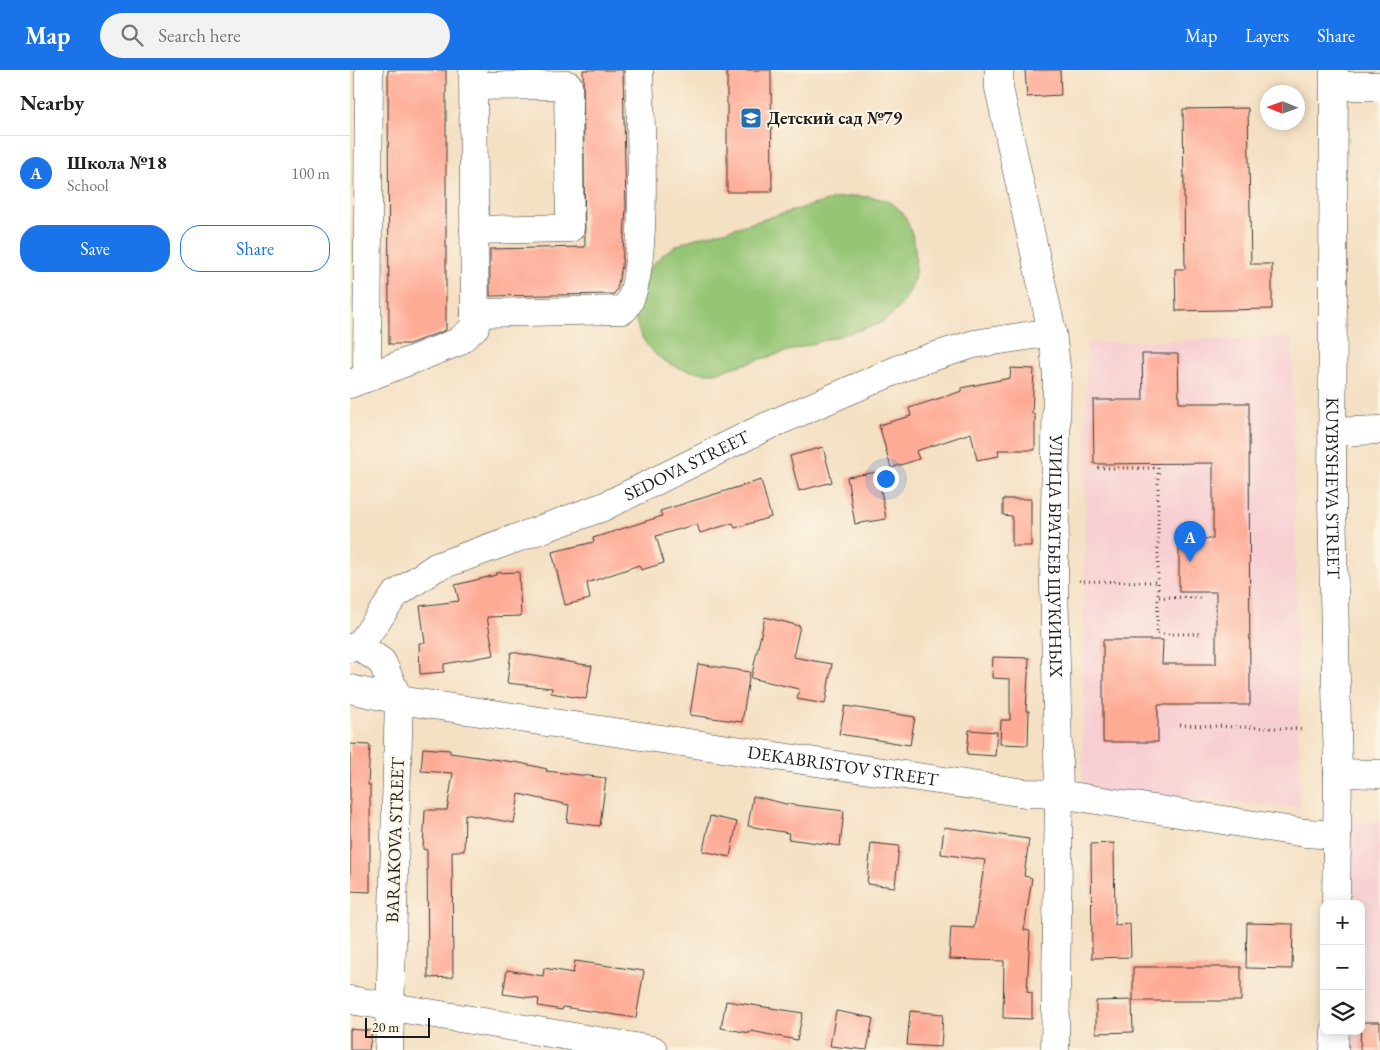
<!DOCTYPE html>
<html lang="en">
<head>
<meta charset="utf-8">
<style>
	:root { --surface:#fff; --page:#f2f2f2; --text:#202124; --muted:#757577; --line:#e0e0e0; --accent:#1a73e8 }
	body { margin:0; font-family:"EB Garamond",serif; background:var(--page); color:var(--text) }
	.controls { position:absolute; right:15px; bottom:15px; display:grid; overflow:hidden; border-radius:10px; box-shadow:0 2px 12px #0003 }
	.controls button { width:45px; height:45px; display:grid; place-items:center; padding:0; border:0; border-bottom:1px solid var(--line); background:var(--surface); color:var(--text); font:25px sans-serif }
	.compass { position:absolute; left:910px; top:15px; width:45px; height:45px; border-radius:50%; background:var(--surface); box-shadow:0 2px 12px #0003; rotate:271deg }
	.scale { position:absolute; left:15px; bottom:12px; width:65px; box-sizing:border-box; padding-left:5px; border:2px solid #1c1c1c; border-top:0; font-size:14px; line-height:18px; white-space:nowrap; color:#1c1c1c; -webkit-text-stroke:4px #fcf5e5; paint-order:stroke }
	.you { position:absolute; left:535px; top:408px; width:18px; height:18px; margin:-12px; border:4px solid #fff; border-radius:50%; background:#1a73e8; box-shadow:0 0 0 8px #1a73e833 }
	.badge { display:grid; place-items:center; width:32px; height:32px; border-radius:50%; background:var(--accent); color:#fff; font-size:16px; font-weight:700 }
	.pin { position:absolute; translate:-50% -41px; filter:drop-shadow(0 1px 2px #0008) }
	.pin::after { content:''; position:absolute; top:26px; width:18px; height:15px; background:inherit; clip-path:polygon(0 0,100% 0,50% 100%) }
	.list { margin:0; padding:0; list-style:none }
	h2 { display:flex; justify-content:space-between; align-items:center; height:65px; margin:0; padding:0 20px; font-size:21px }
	h2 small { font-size:16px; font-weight:400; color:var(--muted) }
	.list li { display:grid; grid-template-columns:32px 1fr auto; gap:15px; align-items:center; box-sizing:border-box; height:75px; padding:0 20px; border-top:1px solid var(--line) }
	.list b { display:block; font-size:19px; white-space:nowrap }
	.list p { margin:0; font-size:16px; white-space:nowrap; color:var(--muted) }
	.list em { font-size:16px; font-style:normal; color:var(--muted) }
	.actions { display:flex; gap:10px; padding:15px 20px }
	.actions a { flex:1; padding:11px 0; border:1px solid var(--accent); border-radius:20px; text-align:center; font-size:18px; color:var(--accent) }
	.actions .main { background:var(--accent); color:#fff }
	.icon { flex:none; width:28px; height:28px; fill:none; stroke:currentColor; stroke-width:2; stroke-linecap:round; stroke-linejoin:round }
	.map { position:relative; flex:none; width:1030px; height:980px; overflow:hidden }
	header { display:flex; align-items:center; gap:30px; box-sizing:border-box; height:70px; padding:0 25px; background:var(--accent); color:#fff }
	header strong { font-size:24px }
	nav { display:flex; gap:28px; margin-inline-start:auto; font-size:18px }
	.search { width:350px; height:45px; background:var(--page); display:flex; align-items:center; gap:12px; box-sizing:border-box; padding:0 18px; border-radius:28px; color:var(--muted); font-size:19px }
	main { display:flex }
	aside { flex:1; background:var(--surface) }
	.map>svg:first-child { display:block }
</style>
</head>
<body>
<header>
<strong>Map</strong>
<div class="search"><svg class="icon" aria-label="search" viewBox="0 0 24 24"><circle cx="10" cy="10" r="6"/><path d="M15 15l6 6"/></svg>Search here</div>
<nav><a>Map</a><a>Layers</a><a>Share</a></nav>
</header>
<main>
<aside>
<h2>Nearby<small></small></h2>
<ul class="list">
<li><span class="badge">A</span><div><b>Школа №18</b><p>School</p></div><em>100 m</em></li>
</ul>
<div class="actions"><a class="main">Save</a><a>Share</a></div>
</aside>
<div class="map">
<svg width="1030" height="980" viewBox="0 0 1030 980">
	<rect width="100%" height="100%" fill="#fcf5e5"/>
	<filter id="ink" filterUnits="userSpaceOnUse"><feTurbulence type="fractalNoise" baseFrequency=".02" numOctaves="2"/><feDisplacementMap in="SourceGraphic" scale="10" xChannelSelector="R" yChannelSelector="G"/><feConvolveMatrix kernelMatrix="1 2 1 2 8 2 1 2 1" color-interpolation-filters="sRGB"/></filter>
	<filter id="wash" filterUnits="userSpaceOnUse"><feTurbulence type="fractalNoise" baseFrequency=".0096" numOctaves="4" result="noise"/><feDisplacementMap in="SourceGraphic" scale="20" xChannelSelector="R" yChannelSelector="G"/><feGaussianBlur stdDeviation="1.12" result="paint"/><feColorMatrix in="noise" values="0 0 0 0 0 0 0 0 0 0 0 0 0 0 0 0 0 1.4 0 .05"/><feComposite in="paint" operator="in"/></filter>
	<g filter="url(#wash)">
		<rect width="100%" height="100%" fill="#f4e0c3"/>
		<!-- built -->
		<path fill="#f7cfd3" d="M942,267L950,738L745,721L737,717L732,711L737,273Z
			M1003,752H1030V980H1003V961H1011V834H1003Z"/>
		<!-- green -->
		<path fill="#95c575" stroke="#587048" d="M507,126C518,127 530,127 541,133C554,140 559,154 563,168C571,206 562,233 529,254L365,303C337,303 311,296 295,272C271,237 294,190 330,174C345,167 362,164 378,160C414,149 451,138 488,128Z"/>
		<g id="blocks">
			<!-- building -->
			<path fill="#feab96" d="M38,0H96V260L59,274H39Z
				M233,0H273L276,138L272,196L267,219L264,224L140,226V179L235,177Z
				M377,0H421L422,122H377Z
				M675,0H710L711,25L677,27Z
				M898,38L901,194H922V239L826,241L825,199H835L833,39Z
				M792,284H828L829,333H899L900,635H808V672H753V570H813L812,594H866V522H829V468L863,469V393L744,394L743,330H793Z
				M661,298L684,299L682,344H685V380H648L649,386L627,390L621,363L566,381L569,389L541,398L529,355L561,346L559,338L612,321L611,318L660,308Z
				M473,377L482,412L449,421L440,386Z
				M528,402L536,449L505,454L497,407Z
				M411,410L421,447L385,458L383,453L350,463L347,454L306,466L314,493L291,500L289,495L237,513L240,529L215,535L202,482L244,472L243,468L312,446L310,441Z
				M653,429H681V476H662V446L653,445Z
				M169,502L171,546L137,547L144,585L94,594V602L70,604L69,573H75L70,536L109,531L105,515L146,505V503Z
				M415,547L450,556L443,587L482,594L475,634L447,629L449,619L401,608Z
				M161,582L242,596L236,629L201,623L202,618L157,613Z
				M643,587L679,588L676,641H679L678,675L650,674L651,650H660V609L642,608Z
				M348,594L400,602L392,652L340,645Z
				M495,636L565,647L560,675L489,664Z
				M619,660L647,662L645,686L617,684Z
				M0,674L20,675L18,715H20V822L0,821Z
				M73,678L100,680V683L170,693L197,699L196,701L256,708L250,756L217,752L219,735L169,724L164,753L115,744L114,781H102L103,907L78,908L77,780L73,779L75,740H97L103,703L71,701Z
				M403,726L436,734L494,741L490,776L438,769L439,763L398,756Z
				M360,746L387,752L380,787L353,781Z
				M594,757L679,769L674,806L682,808L674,860L680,861L677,922L682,923V949L653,948L654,891L599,889L601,857L624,858L635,790L591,784Z
				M521,773L549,776L545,817L517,814Z
				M764,773L765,855L780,854L781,887L742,888L741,774Z
				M897,853L943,854L942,899L896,898Z
				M225,891L294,901L286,948L213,937L212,940L188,936L189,929L153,924L157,900L193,906L194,898L223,903Z
				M783,897H891V931H783Z
				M782,930L783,962L746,963V931Z
				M376,931L453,943L447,970L401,961L400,963L371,958Z
				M486,941L523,948L517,980L480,976Z
				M560,941L593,944L591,977L557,975Z
				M1011,952H1030V980H1010Z
				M0,959L22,961L19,980H0Z"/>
		</g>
	</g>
	<g filter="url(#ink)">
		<use href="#blocks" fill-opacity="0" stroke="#3c3935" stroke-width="1"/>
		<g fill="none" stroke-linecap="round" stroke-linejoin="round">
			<!-- minor casing -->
			<g stroke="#3c3935" stroke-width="29">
				<g id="minor">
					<path id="s1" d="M649,0V18L702,262L707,305L704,511L709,724L705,980"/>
					<path id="s2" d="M984,0L982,430L988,703L986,834"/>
					<path d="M124,16L218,15L220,158L124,160"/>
					<path d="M985,16H1030"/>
					<path d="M125,243L273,240C301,217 290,41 289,0"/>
					<path d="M17,308L19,0"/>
					<path d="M0,314L108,272L125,257L123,0"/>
					<path d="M982,362L1030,360"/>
					<path d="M9,576L32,592L49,630L39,980"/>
					<path id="s3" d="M0,578L9,576L45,525L86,497L253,437L413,358L563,293L624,274L702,262"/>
					<path id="s4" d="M0,619L49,630L675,723L709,724L955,763L987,765"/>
					<path d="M988,703L1030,704"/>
					<path d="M0,930L303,980"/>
					<path d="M984,980L985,961"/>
				</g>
			</g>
			<!-- path -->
			<path stroke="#3c3935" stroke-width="3" stroke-dasharray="1 4" stroke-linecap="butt" d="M748,398H808V527
				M729,511L808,512
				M850,528L808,527L807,564H850
				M830,655L953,659"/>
			<!-- minor -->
			<use href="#minor" stroke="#fff" stroke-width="28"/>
		</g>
	</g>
	<!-- icons -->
	<defs>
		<g id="school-square" transform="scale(1.125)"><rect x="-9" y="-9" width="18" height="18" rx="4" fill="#1f6fb2" stroke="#fcf5e5"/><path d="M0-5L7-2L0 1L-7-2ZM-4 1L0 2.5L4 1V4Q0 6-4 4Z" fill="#fff"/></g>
	</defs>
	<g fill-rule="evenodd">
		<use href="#school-square" x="401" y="48"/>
	</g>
	<g text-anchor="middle" stroke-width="4.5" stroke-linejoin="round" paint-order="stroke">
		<!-- poi labels -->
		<g font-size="18" font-weight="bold" fill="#1c1c1c" stroke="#fcf5e5" text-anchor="start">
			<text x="417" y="54">Детский сад №79</text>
		</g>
		<!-- street labels -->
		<g font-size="18" fill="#1c1c1c" stroke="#fcf5e5">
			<text dy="6" stroke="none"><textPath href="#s3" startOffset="392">SEDOVA STREET</textPath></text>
			<text dy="6" stroke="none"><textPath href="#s2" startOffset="418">KUYBYSHEVA STREET</textPath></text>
			<text dy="6" stroke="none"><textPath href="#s1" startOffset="492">УЛИЦА БРАТЬЕВ ЩУКИНЫХ</textPath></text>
			<text dy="6" stroke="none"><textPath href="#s4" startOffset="499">DEKABRISTOV STREET</textPath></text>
			<text transform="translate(45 770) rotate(-88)" y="6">BARAKOVA STREET</text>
		</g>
	</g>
</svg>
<div class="controls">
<button>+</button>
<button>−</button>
<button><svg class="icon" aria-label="layers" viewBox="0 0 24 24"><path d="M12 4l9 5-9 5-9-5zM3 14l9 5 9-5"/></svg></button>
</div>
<svg class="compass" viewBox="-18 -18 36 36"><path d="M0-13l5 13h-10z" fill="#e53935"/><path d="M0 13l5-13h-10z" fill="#757577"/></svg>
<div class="scale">20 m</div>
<div class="you"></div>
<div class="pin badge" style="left:840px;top:492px">A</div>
</div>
</main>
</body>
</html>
